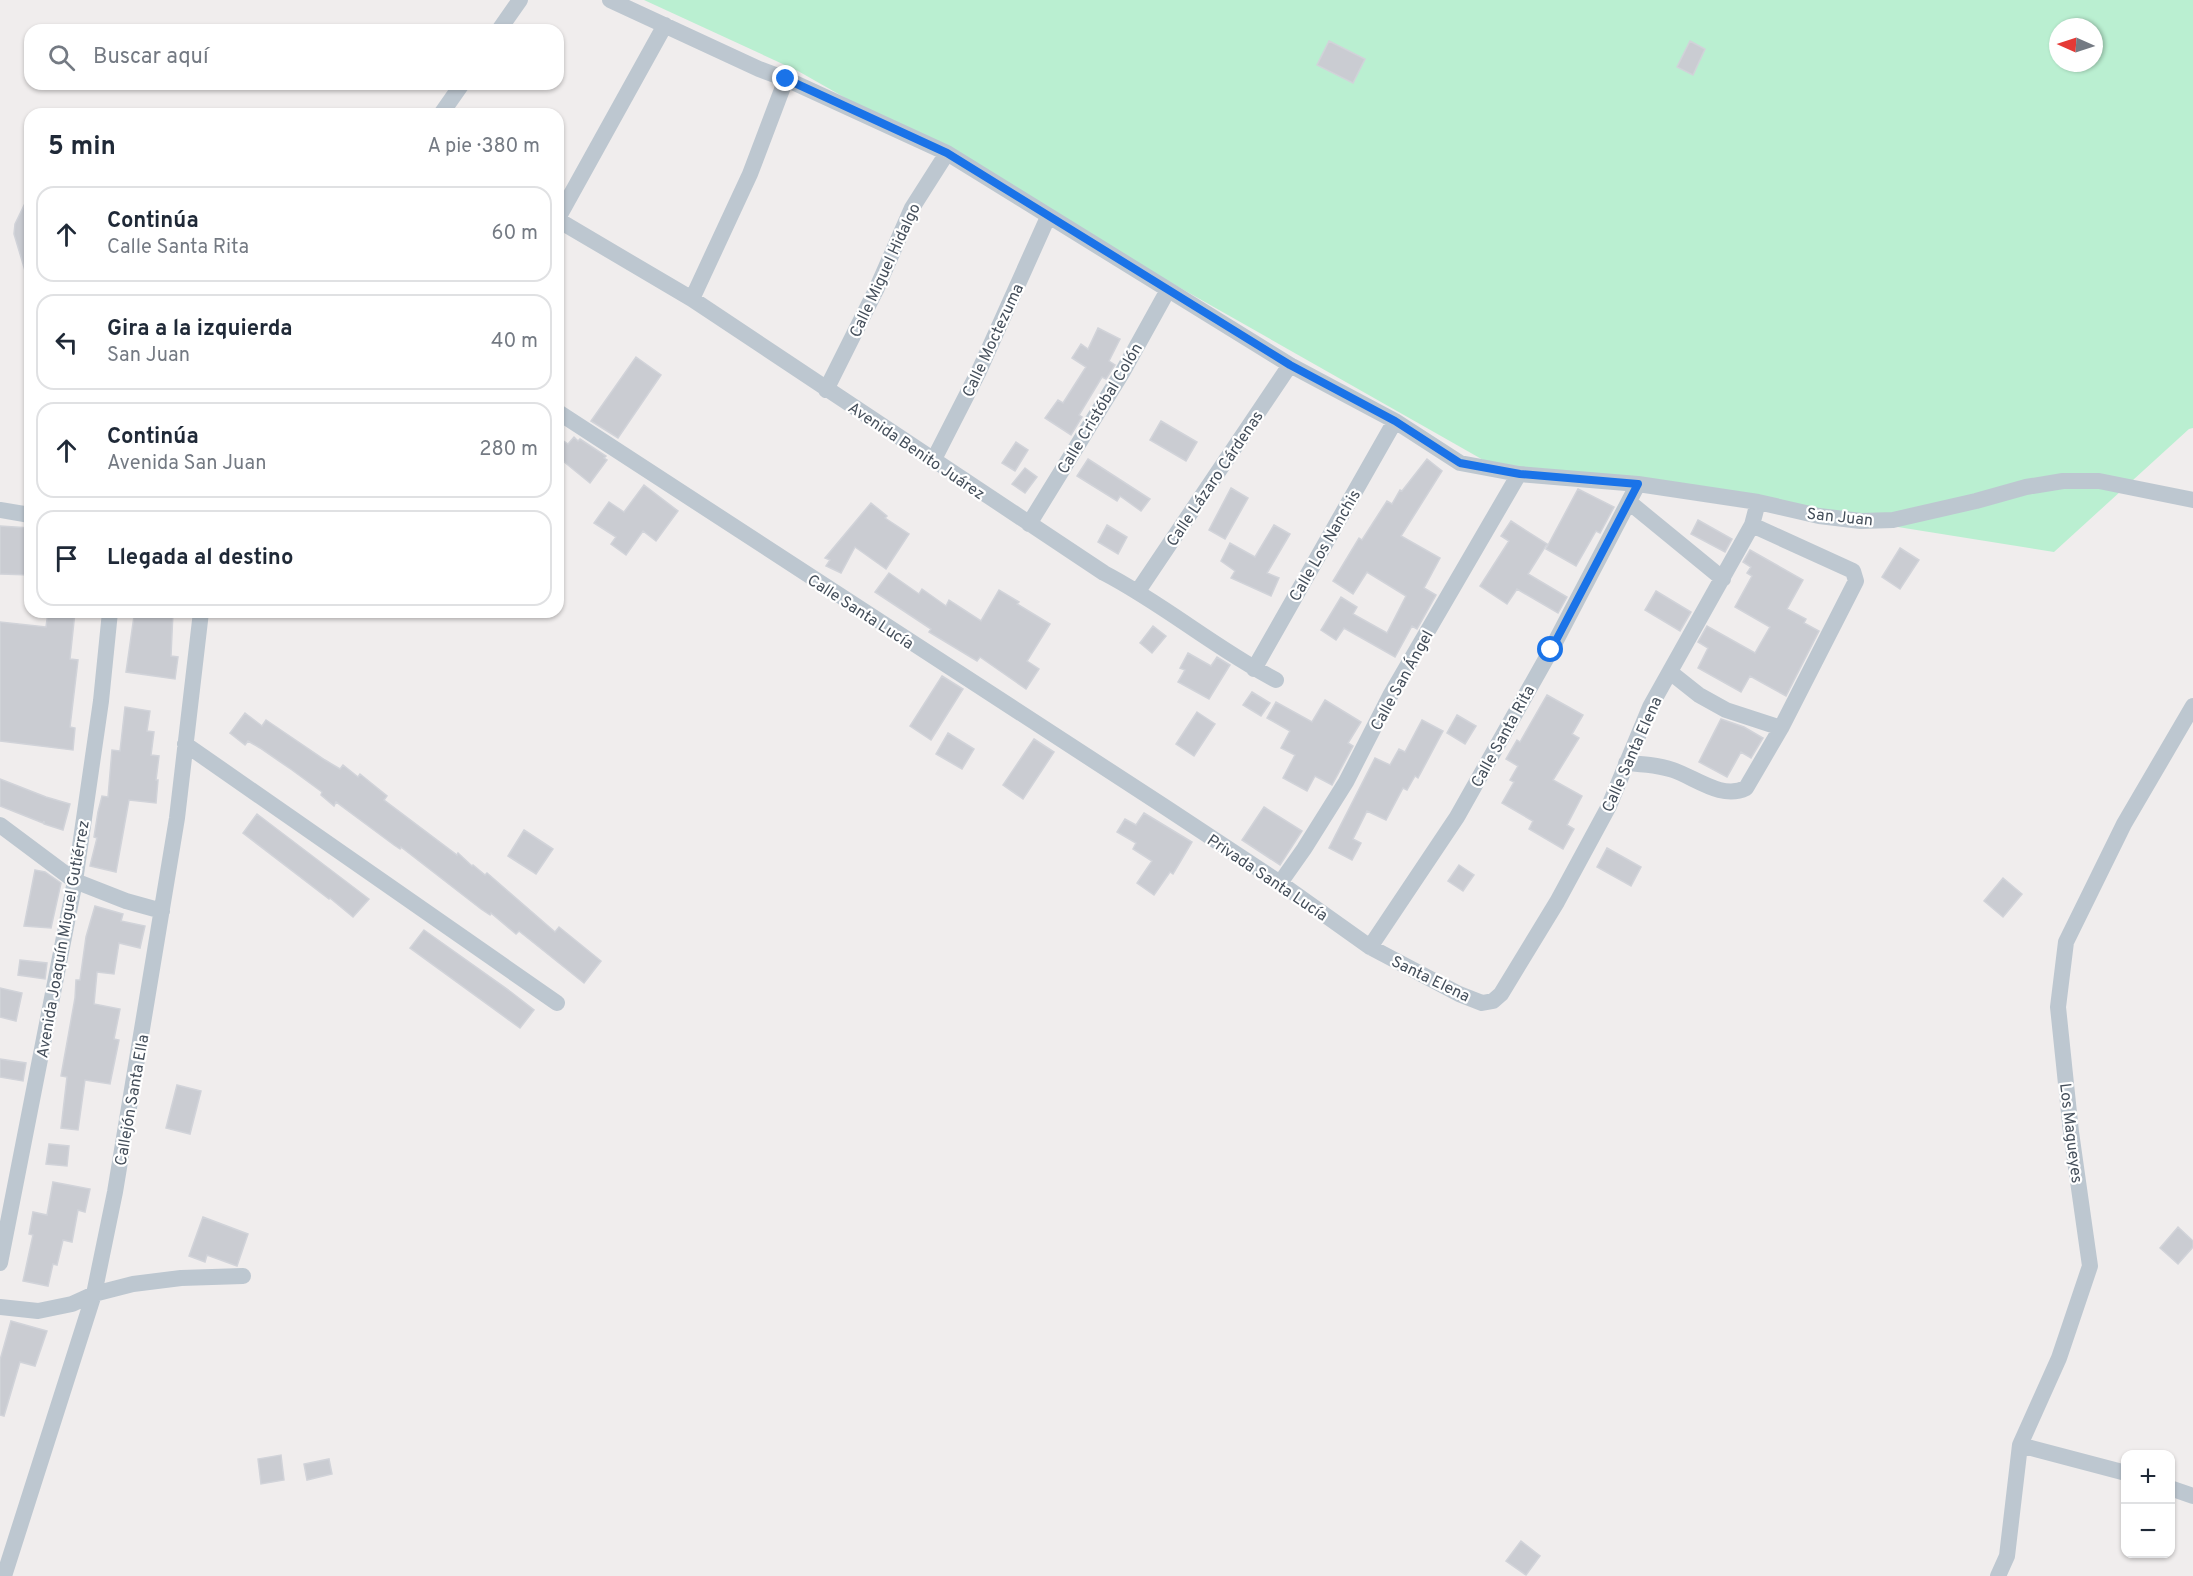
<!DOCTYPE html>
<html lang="es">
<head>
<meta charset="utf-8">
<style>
	:root { --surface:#fff; --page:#f2f2f3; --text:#1f2937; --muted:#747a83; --line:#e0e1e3 }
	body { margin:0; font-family:Overpass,sans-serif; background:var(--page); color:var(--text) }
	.controls { position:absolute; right:18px; bottom:18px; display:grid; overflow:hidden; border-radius:12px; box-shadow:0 2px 4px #0004 }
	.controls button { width:54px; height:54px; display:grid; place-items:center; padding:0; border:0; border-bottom:2px solid var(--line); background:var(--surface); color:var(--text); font:30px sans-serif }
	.compass { position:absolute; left:2049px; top:18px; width:54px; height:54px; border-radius:50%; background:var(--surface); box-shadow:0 2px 4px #0004; rotate:273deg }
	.stop { position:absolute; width:18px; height:18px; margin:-14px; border:4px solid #1a73e8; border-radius:50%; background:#fff }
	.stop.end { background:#1a73e8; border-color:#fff; box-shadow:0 2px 6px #0008 }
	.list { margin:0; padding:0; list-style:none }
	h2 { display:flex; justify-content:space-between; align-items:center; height:78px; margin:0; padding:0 24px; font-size:26px }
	h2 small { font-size:20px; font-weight:400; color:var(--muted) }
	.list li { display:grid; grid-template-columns:39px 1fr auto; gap:18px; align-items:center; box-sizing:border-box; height:96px; margin:0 12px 12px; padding:0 12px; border:2px solid var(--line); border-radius:18px }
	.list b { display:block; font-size:22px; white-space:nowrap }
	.list p { margin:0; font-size:20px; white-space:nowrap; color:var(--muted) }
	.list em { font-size:20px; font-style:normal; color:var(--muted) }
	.icon { flex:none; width:33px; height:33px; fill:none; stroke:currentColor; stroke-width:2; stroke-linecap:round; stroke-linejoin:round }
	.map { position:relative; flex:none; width:2193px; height:1576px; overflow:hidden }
	.search { position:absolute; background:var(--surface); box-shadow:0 2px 4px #0004; left:24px; top:24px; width:540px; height:66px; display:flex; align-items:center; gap:15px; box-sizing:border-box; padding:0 21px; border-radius:18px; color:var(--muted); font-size:22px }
	.panel { position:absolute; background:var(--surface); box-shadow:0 2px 4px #0004; left:24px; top:108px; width:540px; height:510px; border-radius:18px }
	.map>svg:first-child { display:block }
</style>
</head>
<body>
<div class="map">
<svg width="2193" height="1576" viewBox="0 0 2193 1576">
	<rect width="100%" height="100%" fill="#f0eded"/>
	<!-- green -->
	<path fill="#baefd1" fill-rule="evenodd" d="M644,0H2193V428L2189,429L2054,552L1485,461L798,71ZM2058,27H2094V63H2058Z"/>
	<!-- building -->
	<path fill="#caccd2" stroke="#d1d3d9" stroke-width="1.5" d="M1329,41L1365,59L1353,83L1317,65Z
		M1690,41L1705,49L1693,75L1677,67Z
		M30,193V273L26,274L14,234L15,224Z
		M1098,328L1120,339L1109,361L1115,365L1106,379L1102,377L1079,415L1082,417L1071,435L1045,418L1058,400L1063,403L1086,367L1072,358L1081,344L1088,349Z
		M636,357L661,375L618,438L591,421Z
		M1161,421L1197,442L1186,461L1150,440Z
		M558,437L568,444L574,437L578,441L580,439L606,456L604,458L607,460L590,483L558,457Z
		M1016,442L1028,450L1015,471L1002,463Z
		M1088,459L1150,499L1141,511L1120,496L1117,501L1077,476Z
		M1427,459L1442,471L1401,536L1440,558L1424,588L1436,595L1417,629L1412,626L1395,657L1344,628L1336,640L1321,630L1341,597L1357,607L1353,614L1387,633L1406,596L1367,572L1353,594L1333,581L1359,538L1362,540L1387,501L1392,504L1400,490L1402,491Z
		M1025,468L1037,477L1025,493L1012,484Z
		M644,485L678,511L656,541L643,531L626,555L611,544L616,537L594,523L609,502L624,512Z
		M1231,488L1248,498L1225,539L1209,530Z
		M1578,489L1614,507L1600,533L1596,531L1576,566L1546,549Z
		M871,503L887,516L885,518L909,534L886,569L855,547L841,573L826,566L830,560L825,558Z
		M1698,520L1732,539L1725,552L1691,534Z
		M1511,521L1547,544L1528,574L1567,597L1558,613L1517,589L1507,604L1480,586L1509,541L1501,536Z
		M1107,525L1127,537L1118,554L1098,542Z
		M1274,525L1290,534L1267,573L1279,578L1271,596L1231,578L1235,571L1221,561L1230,543L1255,557Z
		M0,526L30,528V575L0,574Z
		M1900,548L1919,560L1900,589L1882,577Z
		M1750,550L1803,580L1787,609L1806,619L1804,623L1819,631L1786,696L1750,676L1741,692L1698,668L1708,648L1698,642L1707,626L1755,653L1770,627L1735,607L1752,576L1747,573L1751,567L1743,562Z
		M889,573L919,594L922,589L946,606L949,600L981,621L999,590L1019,602L1017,604L1050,624L1027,661L1039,669L1026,689L980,657L977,661L929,632L931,629L875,592Z
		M1656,591L1691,612L1680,631L1645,610Z
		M48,612H75L70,659L78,660L70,727L75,728L73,750L0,741V622L46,627Z
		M144,612H173L171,656L178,657L175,679L126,672L134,616L144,617Z
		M1153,626L1166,636L1152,653L1140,643Z
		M1188,653L1211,666L1217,657L1230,665L1209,699L1178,682L1185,670L1180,668Z
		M942,676L963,689L931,740L910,726Z
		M1252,692L1270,703L1261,716L1243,705Z
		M1547,695L1583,715L1572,734L1579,738L1553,780L1582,796L1567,825L1574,829L1563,849L1529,829L1533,821L1502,803L1514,782L1510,780L1518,766L1506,759L1517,740L1520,742Z
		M1325,700L1361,722L1348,743L1353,746L1332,785L1315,776L1307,791L1283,778L1295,755L1281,748L1290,731L1267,718L1276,702L1312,722Z
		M125,707L150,711L147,731L154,732L151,755L159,756L156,780H158L156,803L129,800L116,872L90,866L97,838L94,837L98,812L102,796L108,797L112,750L120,751Z
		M1197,712L1215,724L1194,756L1176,744Z
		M245,713L262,726L266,720L325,760L340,769L343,765L358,777L360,774L387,796L384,800L457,855L458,853L472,866L473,865L485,875L487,873L555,932L559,927L601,961L584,983L519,931L516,934L491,913L490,915L481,909L401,847L400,849L394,845L336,802L334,806L321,795L322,792L292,770L260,748L248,741L245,745L230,733Z
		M1457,715L1476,726L1465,744L1447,733Z
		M1721,719L1744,727L1763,738L1751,758L1741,752L1727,777L1699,762Z
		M1422,720L1443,731L1418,778L1415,776L1407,790L1403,788L1386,820L1367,811L1353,839L1361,843L1352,860L1329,848L1375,758L1390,765L1399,749L1405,752Z
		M948,733L974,749L962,769L936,754Z
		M1034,739L1054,752L1023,799L1003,785Z
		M0,779L46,797L70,804L63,830L44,824V821L43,823L0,806Z
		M1264,807L1302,831L1280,865L1242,840Z
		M1144,813L1192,842L1173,874L1170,872L1154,895L1137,883L1152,861L1133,849L1136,843L1117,832L1125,819L1136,825Z
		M257,814L369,899L353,917L330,898L329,899L243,833Z
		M524,830L553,849L536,874L508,856Z
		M1607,848L1641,867L1631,886L1597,867Z
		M1459,865L1474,875L1463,891L1448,881Z
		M35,870L45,872L61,883L51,928L24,926Z
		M2003,878L2022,894L2003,917L1984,901Z
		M95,906L123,914L121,921L145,926L140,948L119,943L114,974L97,972L94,1004L120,1009L114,1039L119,1040L110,1084L85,1080L78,1130L61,1128L67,1077L61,1076L75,998L76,980H80L86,937Z
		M424,930L511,992L534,1010L520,1028L410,948Z
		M20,960L47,963L45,979L18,975Z
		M0,988L22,993L16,1021L0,1017Z
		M0,1059L26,1063L23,1081L0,1077Z
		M177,1085L201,1091L190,1134L166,1128Z
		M49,1144L69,1146L67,1166L46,1164Z
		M53,1182L90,1189L85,1212L78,1210L72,1242L63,1240L57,1265L53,1264L48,1286L23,1281L33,1235L29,1234L33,1212L47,1215Z
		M203,1217L248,1234L237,1266L207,1255L205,1262L189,1256Z
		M2178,1227L2193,1241V1247L2178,1264L2160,1248Z
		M11,1321L47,1331L35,1366L20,1362L4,1416L0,1415V1360Z
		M281,1455L284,1480L261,1484L258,1459Z
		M329,1459L332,1474L307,1480L304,1464Z
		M1521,1541L1540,1556L1526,1575L1506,1561Z"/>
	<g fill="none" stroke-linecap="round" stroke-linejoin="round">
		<!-- minor -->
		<path stroke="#bdc7d0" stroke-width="16" d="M610,0L759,69L786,79L947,153L1290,365L1395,421L1460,463L1519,474L1638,484L1758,502L1819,516L1861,521L1893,520L1976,501L2026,487L2063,481H2099L2193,500
			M499,30L520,0
			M441,114L462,84
			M558,218L665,25
			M558,220L692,299L1104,573C1164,604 1216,649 1276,680
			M692,299L750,174L786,79
			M826,390L876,290L912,208L947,153
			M558,412L1165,807L1280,883L1370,947L1459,994L1482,1003L1493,1001L1501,994L1557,902L1609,806L1650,707L1752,525L1758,502
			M933,461L979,371L1048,217
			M1629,502L1723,579
			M0,510L30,515
			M1029,524L1122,373L1168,290
			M1138,591L1290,365
			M1254,669L1395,421
			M1670,672L1699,695L1726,710L1781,728
			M185,744L557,1003
			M1626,763C1642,764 1658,765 1673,770C1696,778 1722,800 1746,788L1781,728L1856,581L1853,571L1752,525
			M0,825L75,881L126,901L162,911
			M1280,883L1304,849L1346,782L1391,694L1519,474
			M1370,947L1457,817L1551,650L1638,484
			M0,1263L75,881L101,701L110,612
			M0,1307L38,1311L72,1304L94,1294L133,1284L181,1278L243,1276
			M2020,1445L2126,1473
			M2170,1488L2193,1496
			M4,1576L94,1294L115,1192L177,818L201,612
			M1998,1576L2007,1556L2020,1445L2059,1358L2090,1266L2071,1132L2058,1007L2066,942L2124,824L2193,706"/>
	</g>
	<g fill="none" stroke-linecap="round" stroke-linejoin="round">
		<!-- route -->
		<path stroke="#1a73e8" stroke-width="8" d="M786,79L947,153L1290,365L1395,421L1460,463L1520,474L1638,484L1551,650"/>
	</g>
	<g text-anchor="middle" stroke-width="4.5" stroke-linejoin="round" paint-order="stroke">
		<!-- street labels -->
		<g font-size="16" fill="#454f5b" stroke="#fff">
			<text transform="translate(884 270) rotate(-65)" y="6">Calle Miguel Hidalgo</text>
			<text transform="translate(992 340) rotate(-65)" y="6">Calle Moctezuma</text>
			<text transform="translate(1099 408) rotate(-59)" y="6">Calle Cristóbal Colón</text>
			<text transform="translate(917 450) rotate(34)" y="6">Avenida Benito Juárez</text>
			<text transform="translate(1214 478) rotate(-56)" y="6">Calle Lázaro Cárdenas</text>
			<text transform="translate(1840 516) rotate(6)" y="6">San Juan</text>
			<text transform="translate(1324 545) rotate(-60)" y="6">Calle Los Nanchis</text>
			<text transform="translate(861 611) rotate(33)" y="6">Calle Santa Lucía</text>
			<text transform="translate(1401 680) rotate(-61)" y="6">Calle San Ángel</text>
			<text transform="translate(1502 736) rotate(-61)" y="6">Calle Santa Rita</text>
			<text transform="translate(1631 754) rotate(-66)" y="6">Calle Santa Elena</text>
			<text transform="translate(1268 877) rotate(34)" y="6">Privada Santa Lucía</text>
			<text transform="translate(62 939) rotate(-80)" y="6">Avenida Joaquín Miguel Gutiérrez</text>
			<text transform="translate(1431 978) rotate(26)" y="6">Santa Elena</text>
			<text transform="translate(131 1100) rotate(-80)" y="6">Callejón Santa Ella</text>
			<text transform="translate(2072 1133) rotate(83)" y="6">Los Magueyes</text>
		</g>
	</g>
</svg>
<div class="controls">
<button>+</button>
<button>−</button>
</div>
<svg class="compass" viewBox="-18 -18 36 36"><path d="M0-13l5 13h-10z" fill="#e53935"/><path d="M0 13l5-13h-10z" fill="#747a83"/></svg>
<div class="stop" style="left:1551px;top:650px"></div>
<div class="stop end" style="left:786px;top:79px"></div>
<div class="search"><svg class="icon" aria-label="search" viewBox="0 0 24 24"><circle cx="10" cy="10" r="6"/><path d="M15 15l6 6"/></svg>Buscar aquí</div>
<section class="panel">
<h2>5 min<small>A pie · 380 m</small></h2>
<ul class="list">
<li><svg class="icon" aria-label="ahead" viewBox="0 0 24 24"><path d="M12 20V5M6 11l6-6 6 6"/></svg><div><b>Continúa</b><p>Calle Santa Rita</p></div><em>60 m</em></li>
<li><svg class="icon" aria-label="left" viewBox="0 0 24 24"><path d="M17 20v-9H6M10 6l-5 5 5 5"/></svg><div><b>Gira a la izquierda</b><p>San Juan</p></div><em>40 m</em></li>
<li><svg class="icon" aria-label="ahead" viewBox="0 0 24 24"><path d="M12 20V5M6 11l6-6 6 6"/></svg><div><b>Continúa</b><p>Avenida San Juan</p></div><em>280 m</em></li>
<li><svg class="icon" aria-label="arrive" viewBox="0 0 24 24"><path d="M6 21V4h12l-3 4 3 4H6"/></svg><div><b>Llegada al destino</b></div></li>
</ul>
</section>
</div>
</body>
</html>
